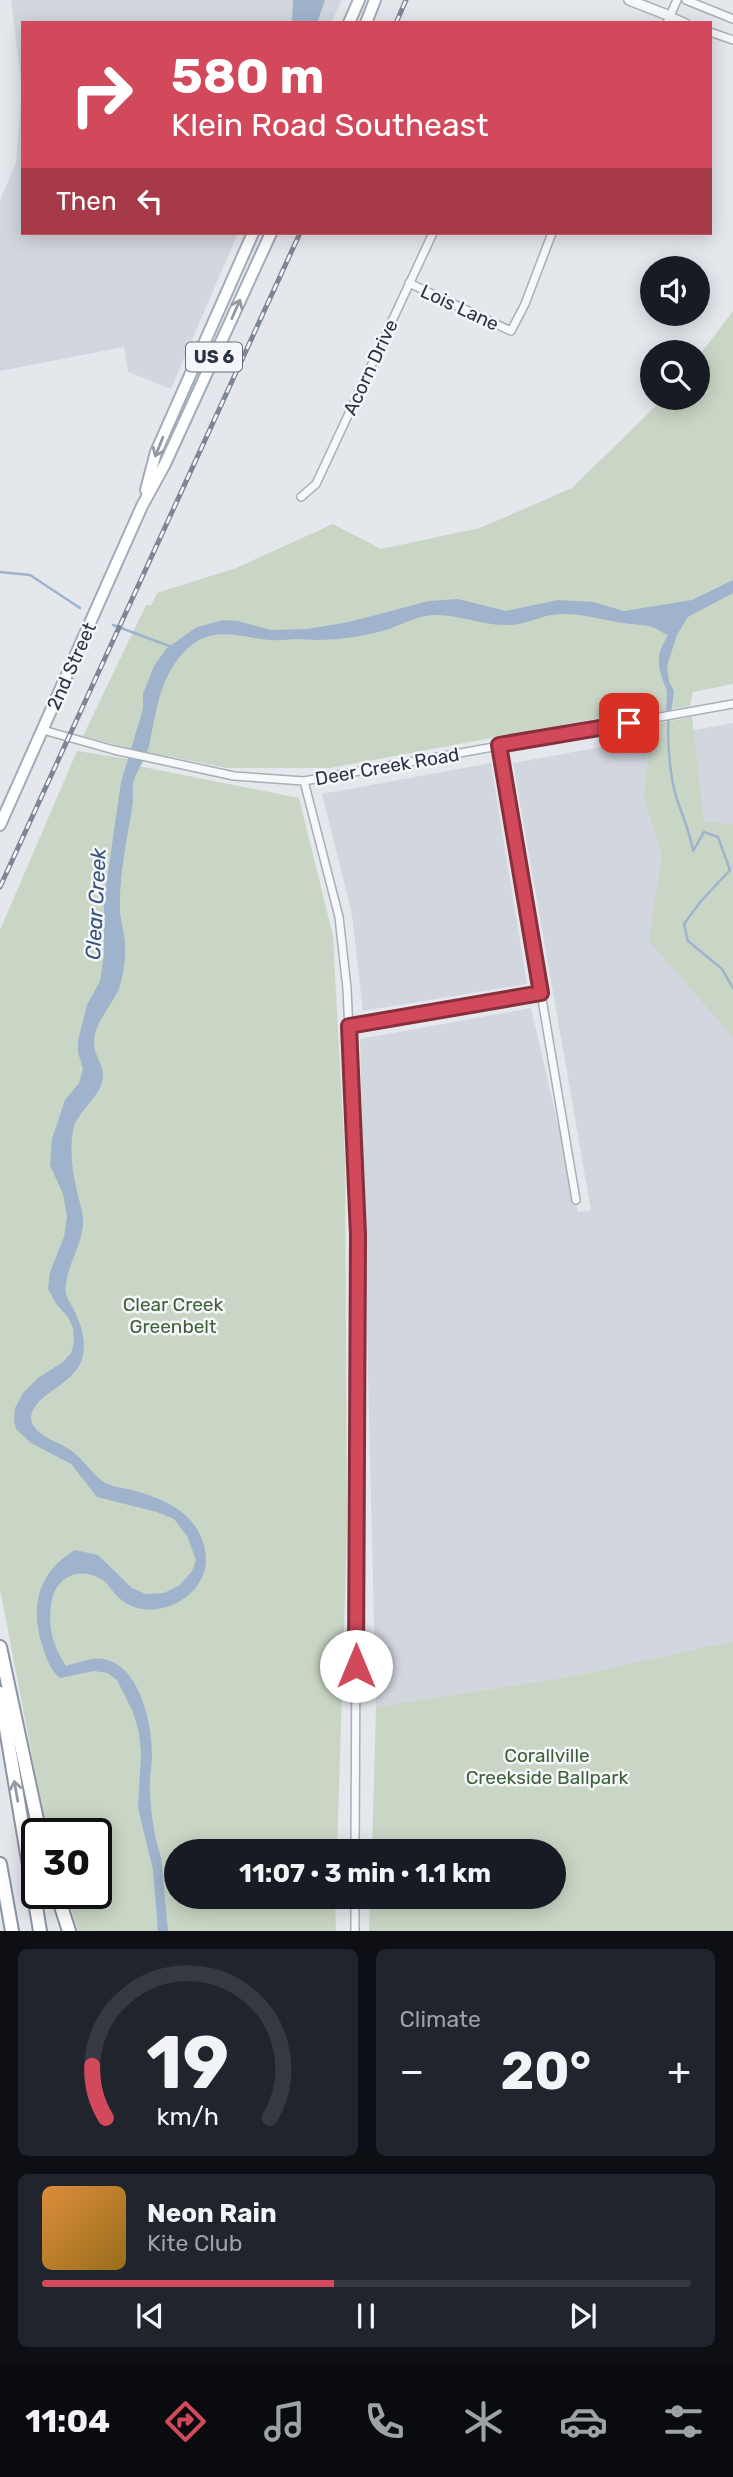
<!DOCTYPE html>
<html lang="en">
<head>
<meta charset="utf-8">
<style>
	body { margin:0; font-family:Rubik,sans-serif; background:#20242c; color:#f1f3f6; height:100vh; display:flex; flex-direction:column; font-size:26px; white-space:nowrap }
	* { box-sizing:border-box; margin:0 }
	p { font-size:23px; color:#9ea1a6 }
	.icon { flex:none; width:38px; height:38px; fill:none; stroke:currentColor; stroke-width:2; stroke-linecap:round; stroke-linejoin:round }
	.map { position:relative; height:1931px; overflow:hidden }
	.drawer { display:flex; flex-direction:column; gap:18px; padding:18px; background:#0d0f14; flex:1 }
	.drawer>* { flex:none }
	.guide { position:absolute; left:21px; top:21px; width:691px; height:214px; border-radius:0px; box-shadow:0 4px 18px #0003; background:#d1495b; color:#fff; overflow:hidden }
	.buttons { position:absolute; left:640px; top:256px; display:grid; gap:14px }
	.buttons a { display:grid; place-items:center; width:70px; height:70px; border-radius:50%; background:#171b24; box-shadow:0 4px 18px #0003; font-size:35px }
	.speed { position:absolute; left:21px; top:1818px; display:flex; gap:14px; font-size:35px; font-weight:700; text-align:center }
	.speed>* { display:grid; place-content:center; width:91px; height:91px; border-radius:50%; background:#171b24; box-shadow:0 4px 18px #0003; line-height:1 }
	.speed .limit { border:4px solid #111; border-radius:10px; background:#fff; color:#111 }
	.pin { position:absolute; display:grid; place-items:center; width:60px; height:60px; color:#fff; margin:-30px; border-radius:14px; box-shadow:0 4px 10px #0006 }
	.me { position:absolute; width:77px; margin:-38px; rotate:0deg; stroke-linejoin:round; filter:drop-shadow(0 0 5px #0008) }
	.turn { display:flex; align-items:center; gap:24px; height:147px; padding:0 35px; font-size:32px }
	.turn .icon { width:91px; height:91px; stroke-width:2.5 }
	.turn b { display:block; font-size:49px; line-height:60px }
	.then { display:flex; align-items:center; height:66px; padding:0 35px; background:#0003; gap:14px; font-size:26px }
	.big { font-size:52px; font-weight:700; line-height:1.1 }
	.drawer .widget { flex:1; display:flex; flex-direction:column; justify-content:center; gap:10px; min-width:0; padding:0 24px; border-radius:10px; background:#20242c }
	.drawer .dial { align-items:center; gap:0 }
	.dial svg { height:182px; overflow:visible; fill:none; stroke:#363941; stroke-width:7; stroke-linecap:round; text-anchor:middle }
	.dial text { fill:#f1f3f6; stroke:none }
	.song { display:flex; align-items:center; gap:21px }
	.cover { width:84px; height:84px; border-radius:10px; background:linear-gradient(135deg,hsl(30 70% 55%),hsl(40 70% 35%)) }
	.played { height:7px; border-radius:4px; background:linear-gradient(90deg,#d1495b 45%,#363941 45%) }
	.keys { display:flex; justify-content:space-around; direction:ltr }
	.heat { display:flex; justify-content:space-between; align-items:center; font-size:38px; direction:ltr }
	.drawer .tiles { flex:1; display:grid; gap:18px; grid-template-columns:1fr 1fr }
	.widget:last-child { grid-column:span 2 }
	.trip { position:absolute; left:164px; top:1839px; width:402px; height:70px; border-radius:35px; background:#171b24; box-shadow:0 4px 18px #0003; font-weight:700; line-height:70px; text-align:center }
	.tab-bar { display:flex; height:112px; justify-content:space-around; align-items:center; background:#090b0e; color:#9ea1a6 }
	.tab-bar .icon { width:49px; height:49px }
	.tab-bar .current { color:#d1495b }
	.tab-bar b { font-size:32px; color:#f1f3f6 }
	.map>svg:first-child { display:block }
</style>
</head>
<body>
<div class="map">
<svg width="733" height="1931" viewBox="0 0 733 1931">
	<rect width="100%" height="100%" fill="#e4e7ec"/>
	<g fill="#d2d6de">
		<polygon points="11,0 342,0 331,23 23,23 23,233 238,233 171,389 128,372 124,347 0,371 0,200 16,163 22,88"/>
		<polygon points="733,723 733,1641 574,1676 376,1707 360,1039 531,1008 578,1212 591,1210 513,763"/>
		<polygon points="491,763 527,984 363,1011 352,914 322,794"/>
	</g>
	<g fill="#c9d6c5">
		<polygon points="733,311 733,684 693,692 690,706 672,709 674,700 667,696 666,711 637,716 621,714 330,768 227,768 147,752 149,745 135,742 132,749 83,736 146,605 151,605 157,593 236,568 333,524 381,549 480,528 572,488 665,397 698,397 698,357"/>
		<polygon points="692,717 704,822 733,824 733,1037 649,941 662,855 644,797 649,748 655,724"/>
		<polygon points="77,751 129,759 128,764 299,798 333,936 345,1160 347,1530 337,1851 177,1852 177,1897 335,1897 336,1931 78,1931 66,1894 96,1894 96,1834 48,1834 43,1813 0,1589 0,930"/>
		<polygon points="733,1641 733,1931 369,1931 370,1897 555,1897 555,1852 372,1851 376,1707 574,1676"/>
	</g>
	<g fill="#9fb4cc">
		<polygon points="293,0 325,0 317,23 292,23"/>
		<path d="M733 580V593L688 617 677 635 667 666 669 681 674 691 672 709 666 711C666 704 668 694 666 688 657 665 655 657 668 635 663 633 657 629 652 627 643 624 633 625 624 623 600 620 576 611 551 615 535 618 522 626 506 625 481 625 458 614 433 615 417 616 403 624 389 629 366 636 340 640 316 640 310 640 304 639 298 639 288 639 279 641 270 640 236 637 211 624 184 652 159 678 156 714 149 746 146 759 138 768 134 780 131 789 134 798 132 808 127 841 119 874 120 909 120 921 125 933 125 945 126 958 123 979 118 991 110 1008 96 1021 94 1040 93 1055 103 1063 103 1075 103 1097 77 1109 73 1131 70 1145 72 1173 76 1186 78 1198 83 1210 83 1222 83 1247 63 1269 66 1294 67 1298 72 1306 74 1310 81 1325 86 1339 83 1355 78 1385 34 1392 31 1417 30 1435 62 1443 72 1451 84 1460 93 1475 105 1483 113 1487 124 1488 132 1490 162 1498 193 1511 203 1542 208 1559 207 1572 197 1586 181 1608 145 1618 123 1601 115 1596 111 1587 104 1581 80 1564 54 1577 51 1605 48 1629 53 1646 66 1666 77 1663 92 1657 103 1659 140 1665 152 1724 152 1754 152 1767 149 1780 150 1792 151 1813 154 1837 161 1857L168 1931H158L153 1870 138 1808 141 1754 139 1733 133 1712 117 1680 107 1673 94 1671 60 1678C50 1670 46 1657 42 1645 30 1606 38 1572 75 1550L98 1555 132 1588 146 1594 164 1593 180 1585 192 1571 196 1560 187 1536 174 1519 157 1512 97 1497 71 1464 31 1443 16 1429 14 1421 15 1408 23 1393 38 1378 63 1362 71 1353 74 1343 73 1328 68 1317 57 1305 48 1289 50 1272 64 1237 67 1217 63 1194 50 1165 52 1139 65 1100 79 1083 83 1069 78 1052V1040L87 1005 100 981 104 955V900L121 782 143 709V694L154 666 166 649 184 636 197 627 223 620 238 621 271 630 307 629 349 622 429 601 458 599 506 611 558 600 593 602 624 611 692 600Z"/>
	</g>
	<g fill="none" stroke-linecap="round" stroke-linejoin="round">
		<g stroke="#9fb4cc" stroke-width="2.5">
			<polyline points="0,572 30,575 80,608"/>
			<polyline points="113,625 172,647"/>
			<path d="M670 707C666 730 669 776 677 799 683 818 690 831 693 851L704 832 718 837 730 870 701 901 684 924 688 941 722 969 733 988"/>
		</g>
		<g stroke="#a9aeb7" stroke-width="10">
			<g id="minor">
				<polyline points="686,0 733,19"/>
				<polyline points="670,16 686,23"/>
				<polyline points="667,23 677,0"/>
				<polyline points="710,32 733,40"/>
				<polyline points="409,283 511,331 525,304 552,233"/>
				<polyline points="301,497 316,484 433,233"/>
				<polyline points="43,730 114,750 234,776 304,781 733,704"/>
				<polyline points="499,745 576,1200"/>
				<polyline points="304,781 339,917 347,988 358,1235 355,1852"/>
				<polyline points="349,1025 541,993"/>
				<polyline points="355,1931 355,1897"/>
			</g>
		</g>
		<g stroke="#a9aeb7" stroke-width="12">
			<polyline id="tertiary" points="629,0 670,16"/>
		</g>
		<g stroke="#a3abb8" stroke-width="14">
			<g id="primary">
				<polyline points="349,23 359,0"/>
				<polyline points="366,23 375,0"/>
				<polyline points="146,490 156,452 253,233"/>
				<polyline points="0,825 142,506 165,464 271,233"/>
			</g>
		</g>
		<g stroke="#8b94a3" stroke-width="16">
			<g id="motorway">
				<polyline points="0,1647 40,1834"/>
				<polyline points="0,1693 40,1931"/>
				<polyline points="0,1864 12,1931"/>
				<polyline points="57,1894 69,1931"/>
			</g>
		</g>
		<use href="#minor" stroke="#f7f8fa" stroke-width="7"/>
		<use href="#tertiary" stroke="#f7f8fa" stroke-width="9"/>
		<use href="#primary" stroke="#fff" stroke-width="10"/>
		<use href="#motorway" stroke="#fff" stroke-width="12"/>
		<g stroke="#7d8696" stroke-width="5">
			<g id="rail">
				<polyline points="396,23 406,0"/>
				<polyline points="0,887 300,233"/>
			</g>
		</g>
		<use href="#rail" stroke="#f4f6f9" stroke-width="2.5" stroke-dasharray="8" stroke-linecap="butt"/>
	</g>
	<defs><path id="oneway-shaft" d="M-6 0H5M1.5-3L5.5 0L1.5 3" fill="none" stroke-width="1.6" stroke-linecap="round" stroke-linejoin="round" transform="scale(1.75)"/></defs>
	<g stroke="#959aa2">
		<use href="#oneway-shaft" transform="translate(236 309) rotate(-66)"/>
		<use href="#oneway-shaft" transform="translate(159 447) rotate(112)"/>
		<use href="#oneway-shaft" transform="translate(16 1791) rotate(-100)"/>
	</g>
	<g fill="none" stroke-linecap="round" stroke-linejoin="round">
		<g stroke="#882f3b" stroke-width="18">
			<polyline id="route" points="356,1666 358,1235 349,1026 541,993 499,745 629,723"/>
		</g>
		<use href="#route" stroke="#d1495b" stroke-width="12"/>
	</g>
	<g text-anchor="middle" stroke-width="5" stroke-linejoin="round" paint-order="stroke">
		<rect fill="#f4f6f9" stroke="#676e7b" stroke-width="2" x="186" y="342.5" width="56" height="29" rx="5"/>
		<g font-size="18" font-weight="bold" fill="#2b3445">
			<text x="214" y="363">US 6</text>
		</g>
		<g font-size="19" fill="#2b3445" stroke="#f4f6f9">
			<text transform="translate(460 307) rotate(25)" y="7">Lois Lane</text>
			<text transform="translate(370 367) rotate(-65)" y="7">Acorn Drive</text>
			<text transform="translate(71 666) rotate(-66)" y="7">2nd Street</text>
			<text transform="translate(387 766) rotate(-10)" y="7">Deer Creek Road</text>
		</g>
		<g font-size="19" fill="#3f6138" stroke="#f4f6f9">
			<text x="173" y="1311">Clear Creek<tspan x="173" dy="22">Greenbelt</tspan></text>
			<text x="547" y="1762">Corallville<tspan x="547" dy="22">Creekside Ballpark</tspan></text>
		</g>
		<g font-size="21" font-style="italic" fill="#34527a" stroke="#f4f6f9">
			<text transform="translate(96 904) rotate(-87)" y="7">Clear Creek</text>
		</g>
	</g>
</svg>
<div class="buttons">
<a><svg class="icon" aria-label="sound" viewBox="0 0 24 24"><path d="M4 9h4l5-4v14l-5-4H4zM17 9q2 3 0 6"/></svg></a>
<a><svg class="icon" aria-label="search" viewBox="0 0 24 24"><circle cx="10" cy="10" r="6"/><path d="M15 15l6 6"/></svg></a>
</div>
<div class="speed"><div class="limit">30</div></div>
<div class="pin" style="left:629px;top:723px;background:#d93025"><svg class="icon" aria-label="arrive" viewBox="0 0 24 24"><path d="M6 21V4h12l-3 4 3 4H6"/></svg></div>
<svg class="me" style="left:356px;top:1666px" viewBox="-20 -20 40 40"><circle r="19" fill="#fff"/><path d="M0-13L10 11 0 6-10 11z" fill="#d1495b"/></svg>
<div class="trip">11:07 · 3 min · 1.1 km</div>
<div class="guide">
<div class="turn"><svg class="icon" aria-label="right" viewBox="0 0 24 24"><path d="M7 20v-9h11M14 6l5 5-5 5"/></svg><div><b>580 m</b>Klein Road Southeast</div></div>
<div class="then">Then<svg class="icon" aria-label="left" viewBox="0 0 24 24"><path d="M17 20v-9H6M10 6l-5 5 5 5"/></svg></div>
</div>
</div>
<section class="drawer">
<div class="tiles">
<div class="widget dial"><svg viewBox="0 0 100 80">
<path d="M14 69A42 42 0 1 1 86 69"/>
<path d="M14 69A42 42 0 0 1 8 46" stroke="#d1495b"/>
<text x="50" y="56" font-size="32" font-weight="700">19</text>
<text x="50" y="72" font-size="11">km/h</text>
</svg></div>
<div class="widget"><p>Climate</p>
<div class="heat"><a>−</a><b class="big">20°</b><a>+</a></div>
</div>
<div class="widget">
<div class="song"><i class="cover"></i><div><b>Neon Rain</b><p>Kite Club</p></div></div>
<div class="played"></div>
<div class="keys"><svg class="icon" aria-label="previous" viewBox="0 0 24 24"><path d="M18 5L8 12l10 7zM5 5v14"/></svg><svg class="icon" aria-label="pause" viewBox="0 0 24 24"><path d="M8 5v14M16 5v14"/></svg><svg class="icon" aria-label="next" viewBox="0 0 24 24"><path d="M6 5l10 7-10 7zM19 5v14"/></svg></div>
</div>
</div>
</section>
<nav class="tab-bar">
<b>11:04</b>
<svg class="icon current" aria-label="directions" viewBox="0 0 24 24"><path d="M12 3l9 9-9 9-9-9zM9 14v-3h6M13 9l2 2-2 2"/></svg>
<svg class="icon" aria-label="music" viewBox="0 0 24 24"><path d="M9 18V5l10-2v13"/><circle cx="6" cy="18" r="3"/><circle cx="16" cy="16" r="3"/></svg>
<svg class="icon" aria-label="phone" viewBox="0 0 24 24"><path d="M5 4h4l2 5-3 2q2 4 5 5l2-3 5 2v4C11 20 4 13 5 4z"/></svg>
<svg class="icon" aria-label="climate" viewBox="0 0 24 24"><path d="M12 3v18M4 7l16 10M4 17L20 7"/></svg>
<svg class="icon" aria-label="car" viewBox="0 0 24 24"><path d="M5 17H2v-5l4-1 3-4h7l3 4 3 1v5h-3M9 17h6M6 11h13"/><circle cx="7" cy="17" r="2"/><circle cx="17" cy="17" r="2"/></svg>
<svg class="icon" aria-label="filters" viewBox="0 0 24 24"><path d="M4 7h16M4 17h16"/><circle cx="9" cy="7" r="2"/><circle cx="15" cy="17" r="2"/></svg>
</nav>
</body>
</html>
